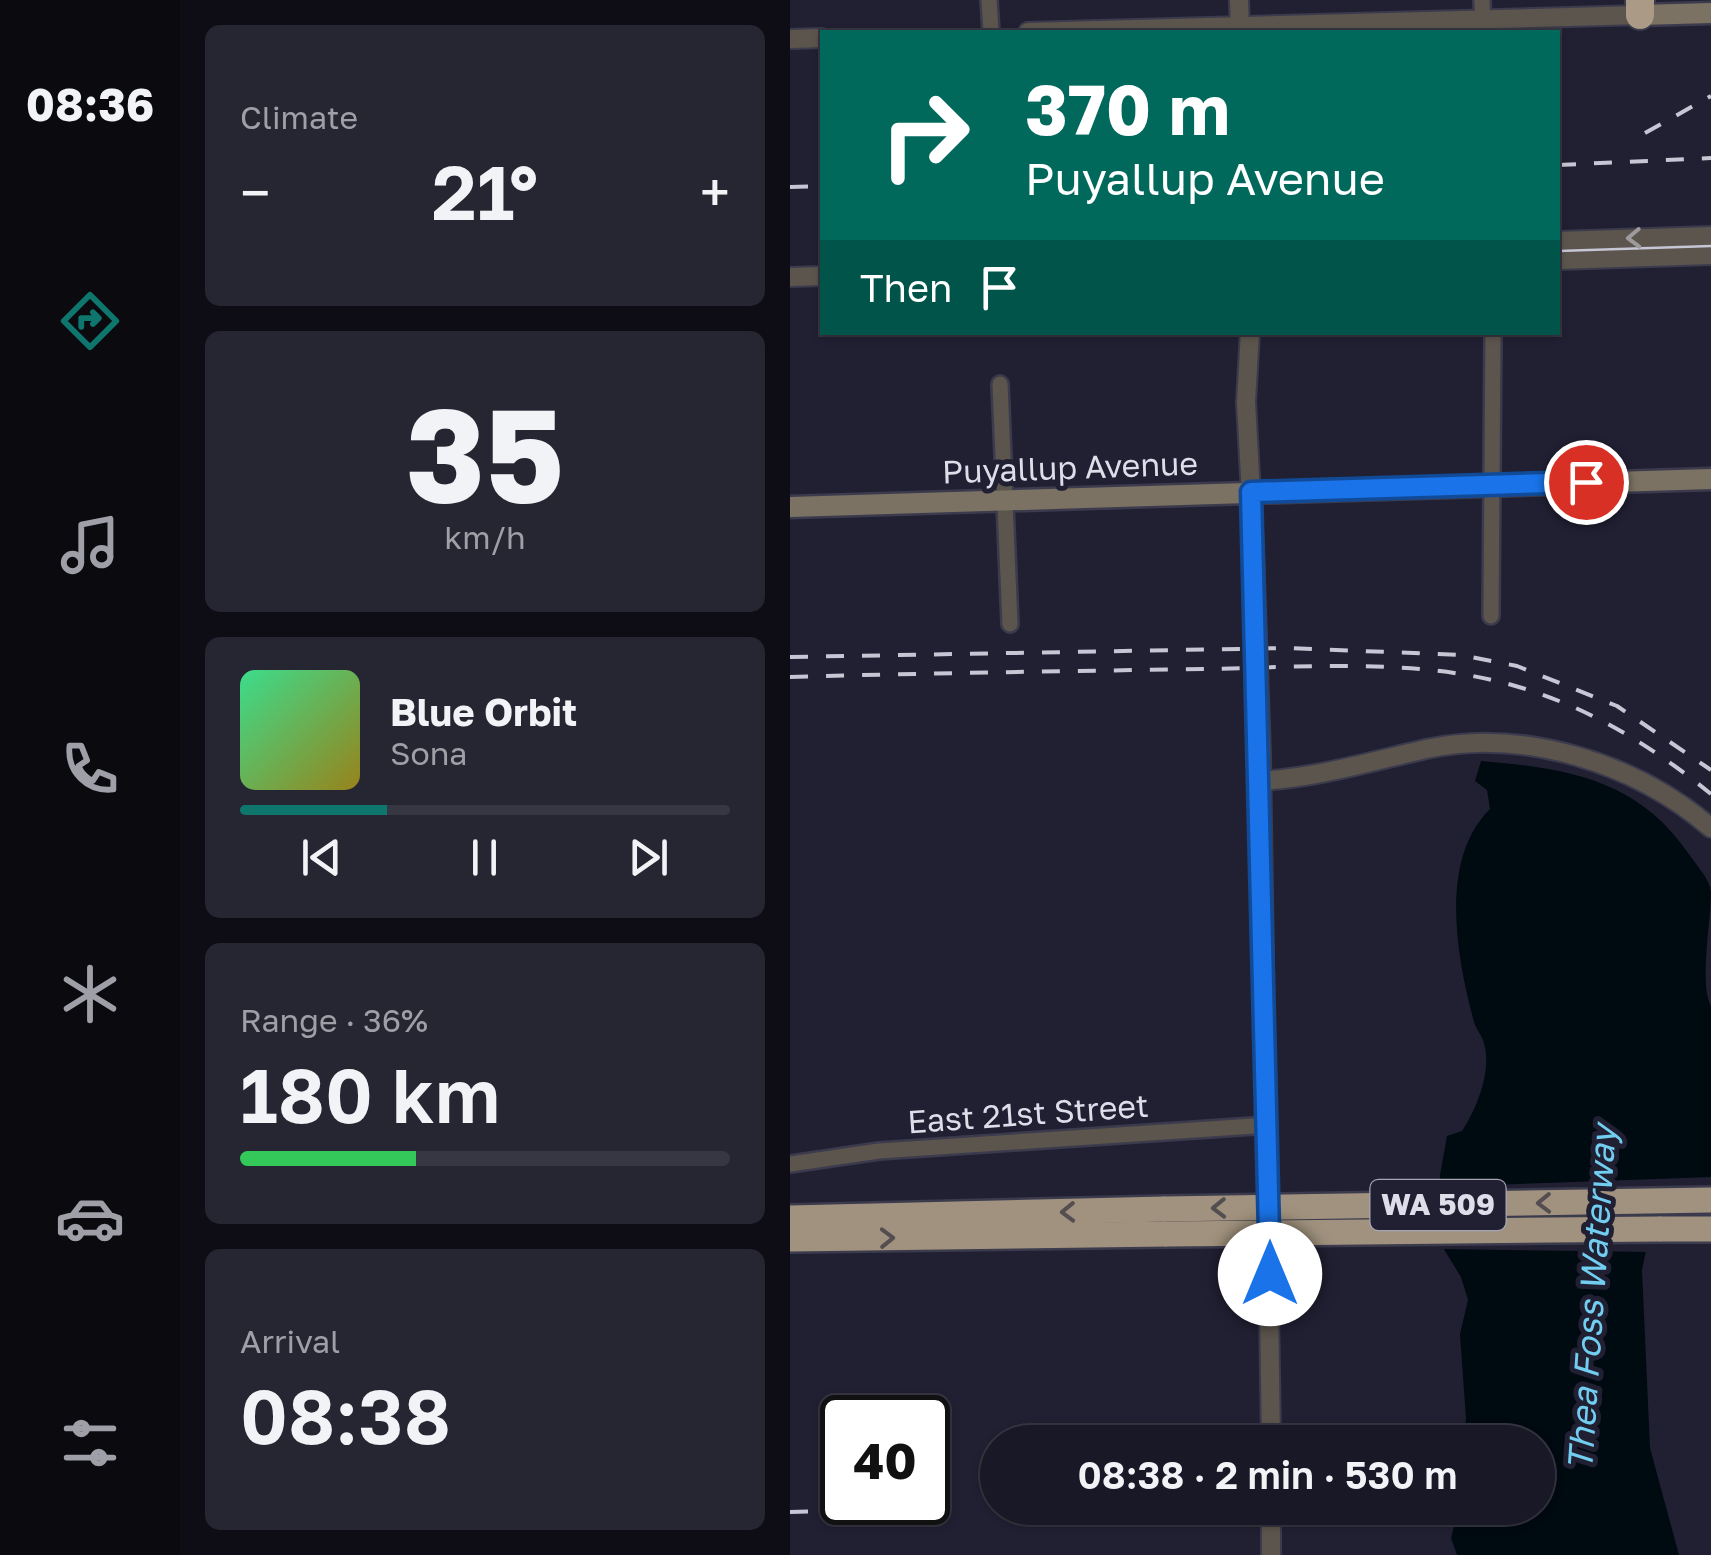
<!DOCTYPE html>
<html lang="en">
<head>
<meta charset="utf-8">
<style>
	body { margin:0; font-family:"Golos Text",sans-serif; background:#262532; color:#f1f3f6; height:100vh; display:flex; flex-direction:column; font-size:38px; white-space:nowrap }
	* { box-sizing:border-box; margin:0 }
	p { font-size:32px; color:#9fa0a7 }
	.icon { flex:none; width:55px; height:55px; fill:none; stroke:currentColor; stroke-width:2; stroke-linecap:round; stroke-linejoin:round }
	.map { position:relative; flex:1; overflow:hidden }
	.drawer { display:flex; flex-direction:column; gap:25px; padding:25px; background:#0e0d15; width:610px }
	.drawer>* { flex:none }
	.banner { position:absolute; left:30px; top:30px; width:740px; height:305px; border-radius:0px; box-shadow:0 2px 8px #0004,0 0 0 2px #373743; background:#00695c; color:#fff; overflow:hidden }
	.speed { position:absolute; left:30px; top:1395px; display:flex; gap:20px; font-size:50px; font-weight:700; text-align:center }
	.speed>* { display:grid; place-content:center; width:130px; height:130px; border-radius:50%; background:#191826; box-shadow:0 2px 8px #0004,0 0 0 2px #373743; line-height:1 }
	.speed .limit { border:5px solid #111; border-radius:15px; background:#fff; color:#111 }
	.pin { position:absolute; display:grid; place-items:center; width:85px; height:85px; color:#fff; margin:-42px; border:5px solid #fff; border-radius:50%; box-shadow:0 2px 10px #0007 }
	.me { position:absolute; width:110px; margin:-55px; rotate:0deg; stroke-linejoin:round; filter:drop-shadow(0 0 8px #0008) }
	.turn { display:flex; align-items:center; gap:35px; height:210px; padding:0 40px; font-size:45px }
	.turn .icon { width:130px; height:130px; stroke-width:2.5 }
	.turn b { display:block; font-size:70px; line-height:85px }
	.then { display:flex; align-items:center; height:95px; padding:0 40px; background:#0003; gap:20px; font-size:38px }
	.big { font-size:75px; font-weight:600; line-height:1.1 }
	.drawer .widget { flex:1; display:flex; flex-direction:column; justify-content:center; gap:15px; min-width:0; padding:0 35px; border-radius:15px; background:#262532 }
	.drawer .dial { align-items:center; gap:0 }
	.dial b { font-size:130px; line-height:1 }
	.song { display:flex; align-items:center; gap:30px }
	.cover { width:120px; height:120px; border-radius:15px; background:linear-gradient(135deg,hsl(150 70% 55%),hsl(50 70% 35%)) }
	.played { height:10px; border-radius:5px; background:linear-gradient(90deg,#0f766e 30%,#373743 30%) }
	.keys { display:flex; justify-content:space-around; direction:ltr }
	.heat { display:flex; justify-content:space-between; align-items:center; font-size:55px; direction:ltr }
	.charge { height:15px; border-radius:8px; background:linear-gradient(90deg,#34c759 36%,#373743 0) }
	.trip { position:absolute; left:190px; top:1425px; width:575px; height:100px; border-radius:50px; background:#191826; box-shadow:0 2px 8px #0004,0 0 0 2px #373743; font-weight:600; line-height:100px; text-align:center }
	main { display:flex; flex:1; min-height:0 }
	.dock { display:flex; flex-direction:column; width:180px; justify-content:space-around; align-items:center; background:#0a0a0f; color:#9fa0a7 }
	.dock .icon { width:70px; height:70px }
	.dock .active { color:#0f766e }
	.dock b { font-size:45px; color:#f1f3f6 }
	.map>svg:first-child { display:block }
</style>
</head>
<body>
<main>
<nav class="dock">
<b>08:36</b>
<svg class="icon active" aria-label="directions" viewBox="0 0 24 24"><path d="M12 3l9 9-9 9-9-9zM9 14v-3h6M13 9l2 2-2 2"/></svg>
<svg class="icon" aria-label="music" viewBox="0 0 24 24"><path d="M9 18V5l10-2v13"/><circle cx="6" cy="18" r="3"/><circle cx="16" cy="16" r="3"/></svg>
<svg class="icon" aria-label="phone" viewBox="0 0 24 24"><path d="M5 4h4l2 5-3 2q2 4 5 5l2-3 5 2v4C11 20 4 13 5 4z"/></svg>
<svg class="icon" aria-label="climate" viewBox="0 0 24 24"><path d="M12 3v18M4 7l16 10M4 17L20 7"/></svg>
<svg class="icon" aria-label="car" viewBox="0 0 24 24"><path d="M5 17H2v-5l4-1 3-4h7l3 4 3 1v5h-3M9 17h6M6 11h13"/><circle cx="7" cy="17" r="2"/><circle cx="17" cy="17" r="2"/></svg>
<svg class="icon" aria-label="filters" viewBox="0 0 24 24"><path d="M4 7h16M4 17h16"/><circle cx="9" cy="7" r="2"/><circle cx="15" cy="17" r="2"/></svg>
</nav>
<section class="drawer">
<div class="widget"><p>Climate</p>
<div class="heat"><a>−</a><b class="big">21°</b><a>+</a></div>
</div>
<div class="widget dial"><b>35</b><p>km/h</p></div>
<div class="widget">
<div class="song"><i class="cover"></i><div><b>Blue Orbit</b><p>Sona</p></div></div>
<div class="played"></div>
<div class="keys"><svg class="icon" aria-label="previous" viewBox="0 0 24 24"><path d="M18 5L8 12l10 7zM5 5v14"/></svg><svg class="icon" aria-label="pause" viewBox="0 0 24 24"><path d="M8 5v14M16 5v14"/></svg><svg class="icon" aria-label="next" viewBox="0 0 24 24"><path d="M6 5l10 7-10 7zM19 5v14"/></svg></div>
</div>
<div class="widget"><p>Range · 36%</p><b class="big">180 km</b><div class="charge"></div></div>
<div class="widget"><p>Arrival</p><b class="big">08:38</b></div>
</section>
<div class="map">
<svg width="921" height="1555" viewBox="0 0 921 1555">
	<rect width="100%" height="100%" fill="#212033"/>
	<path fill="#000a11" d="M691 761C776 768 847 779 898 853 906 865 920 879 921 892 921 920 909 985 921 1006V1202L856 1251 852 1270 860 1448 889 1555H667L661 1538 669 1508H748V1442H673L676 1419 670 1334 678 1300 671 1277 650 1243V1175L657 1136 672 1131C687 1108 702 1071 694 1043 692 1035 686 1030 684 1022 667 959 648 860 700 809L697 790 685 781Z"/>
	<polygon fill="#212033" points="921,1177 921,1210 890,1225 862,1252 648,1249 645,1243 645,1187"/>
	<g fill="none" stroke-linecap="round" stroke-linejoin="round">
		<g stroke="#3b3b4d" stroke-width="20">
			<g id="minor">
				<polyline points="199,0 201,32"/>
				<polyline points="692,0 693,32"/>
				<polyline points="210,384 220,624"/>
				<polyline points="701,616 703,332"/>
				<polyline points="0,1164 89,1151 479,1125"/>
			</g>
		</g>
		<g stroke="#3b3b4d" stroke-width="22">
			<g id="tertiary">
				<polyline points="449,0 450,32"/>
				<polyline points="238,32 850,15"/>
				<polyline points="0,39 32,38"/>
				<polyline points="768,241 921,236"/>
				<polyline points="768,260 921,255"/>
				<polyline points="0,277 32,276"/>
				<polyline points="460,332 456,402 464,549"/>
				<polyline points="471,755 481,1442"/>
				<path d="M471 781C529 777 579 762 636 749 734 728 846 763 921 828"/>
				<polyline points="481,1508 481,1555"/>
			</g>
		</g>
		<g stroke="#3b3b4d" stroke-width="25">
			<g id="secondary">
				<polyline points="850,15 921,13"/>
				<polyline points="0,507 921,479"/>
			</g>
		</g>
		<g stroke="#3b3b4d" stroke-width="30">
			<g id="trunk">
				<polyline points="0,1218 375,1209"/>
				<polyline points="869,1229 921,1229"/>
				<polyline points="0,1239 377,1234"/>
			</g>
		</g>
		<g stroke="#3b3b4d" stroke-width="32">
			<polyline id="motorway" points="850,15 850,0"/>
		</g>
		<use href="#minor" stroke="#5c554d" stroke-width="15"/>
		<use href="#tertiary" stroke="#5c554d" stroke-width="18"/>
		<use href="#secondary" stroke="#7c7264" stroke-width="20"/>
		<use href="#trunk" stroke="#a0927e" stroke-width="25"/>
		<use href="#motorway" stroke="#ab9b86" stroke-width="28"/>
		<polyline stroke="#c6c6d4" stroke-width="2.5" points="768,251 921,246"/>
		<g stroke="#c6c6d4" stroke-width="4" stroke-dasharray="18 18" stroke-linecap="butt">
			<polyline points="855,133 921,96"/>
			<polyline points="768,165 921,158"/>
			<polyline points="0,187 32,186"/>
			<polyline points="0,657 499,648 671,655 727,666 827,706 921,770"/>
			<path d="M0 677C140 673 279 671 419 669 518 667 625 658 722 685 797 706 861 745 921 794"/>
			<polyline points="0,1512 73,1510"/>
		</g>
		<g stroke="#3b3b4d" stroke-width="22" stroke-linecap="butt">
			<polyline id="tertiary-bridge" points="464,549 471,755"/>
		</g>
		<g stroke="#3b3b4d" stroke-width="30" stroke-linecap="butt">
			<g id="trunk-bridge">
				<polyline points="375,1209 921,1200"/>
				<polyline points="377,1234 869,1229"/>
			</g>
		</g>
		<use href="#tertiary-bridge" stroke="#5c554d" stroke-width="18"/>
		<use href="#trunk-bridge" stroke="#a0927e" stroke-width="25"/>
	</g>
	<defs><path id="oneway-chevron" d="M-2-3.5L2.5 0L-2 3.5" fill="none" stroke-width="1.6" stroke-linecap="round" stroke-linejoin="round" transform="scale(2.5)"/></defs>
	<use stroke="#9d9a9c" href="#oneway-chevron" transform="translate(844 238) rotate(178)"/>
	<g stroke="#544e51">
		<use href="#oneway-chevron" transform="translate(754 1203) rotate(179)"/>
		<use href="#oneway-chevron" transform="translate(429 1208) rotate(179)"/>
		<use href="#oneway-chevron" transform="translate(278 1212) rotate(179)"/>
		<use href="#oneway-chevron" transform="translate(97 1238) rotate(-1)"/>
	</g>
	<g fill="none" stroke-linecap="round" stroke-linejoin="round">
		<g stroke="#114b97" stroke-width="25">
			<polyline id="route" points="480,1274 461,492 796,482"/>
		</g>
		<use href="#route" stroke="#1a73e8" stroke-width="18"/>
	</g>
	<g text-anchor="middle" stroke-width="10" stroke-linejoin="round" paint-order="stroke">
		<rect fill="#212033" stroke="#a5a5b4" stroke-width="2.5" x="580.5" y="1180" width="135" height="50" rx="8"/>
		<g font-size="30" font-weight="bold" fill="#dedeeb">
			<text x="648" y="1215">WA 509</text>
		</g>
		<g font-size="32" fill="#dedeeb" stroke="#212033">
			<text transform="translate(280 468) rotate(-2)" y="11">Puyallup Avenue</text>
			<text transform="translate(238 1114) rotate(-4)" y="11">East 21st Street</text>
		</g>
		<g font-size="35" font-style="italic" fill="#72cef1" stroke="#212033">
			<text transform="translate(802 1298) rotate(-86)" y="12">Thea Foss Waterway</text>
		</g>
	</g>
</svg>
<div class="speed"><div class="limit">40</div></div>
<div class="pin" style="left:796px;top:482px;background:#d93025"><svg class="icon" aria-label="arrive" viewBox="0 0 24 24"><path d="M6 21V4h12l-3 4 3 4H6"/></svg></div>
<svg class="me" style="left:480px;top:1274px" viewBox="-20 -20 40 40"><circle r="19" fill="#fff"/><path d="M0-13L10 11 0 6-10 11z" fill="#1a73e8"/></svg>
<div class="trip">08:38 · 2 min · 530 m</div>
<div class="banner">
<div class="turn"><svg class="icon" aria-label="right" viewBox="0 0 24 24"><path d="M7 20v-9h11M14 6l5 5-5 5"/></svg><div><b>370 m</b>Puyallup Avenue</div></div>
<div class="then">Then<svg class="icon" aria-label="arrive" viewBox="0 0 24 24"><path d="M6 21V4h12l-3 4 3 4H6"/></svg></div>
</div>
</div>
</main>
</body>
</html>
